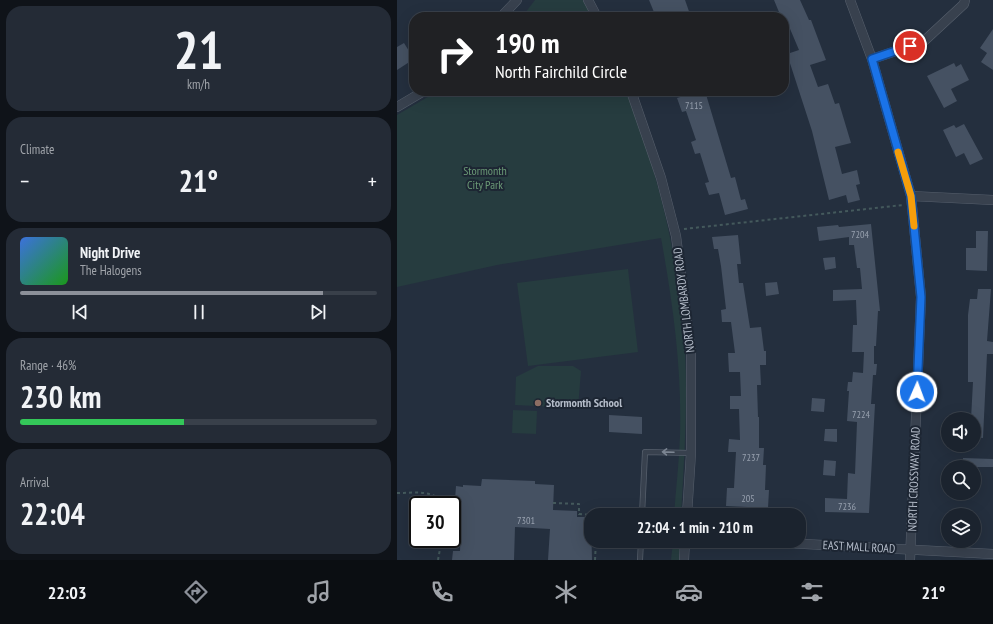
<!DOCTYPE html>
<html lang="en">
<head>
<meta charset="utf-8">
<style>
	body { margin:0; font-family:"PT Sans Narrow",sans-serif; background:#242b36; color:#f1f3f6; height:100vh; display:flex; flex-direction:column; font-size:15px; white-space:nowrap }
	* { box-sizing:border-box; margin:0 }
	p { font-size:13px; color:#a0a4aa }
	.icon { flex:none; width:22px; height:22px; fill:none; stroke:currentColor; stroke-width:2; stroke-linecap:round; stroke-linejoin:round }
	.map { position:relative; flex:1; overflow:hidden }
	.panel { display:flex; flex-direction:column; gap:6px; padding:6px; background:#0f1319; width:397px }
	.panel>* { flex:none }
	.hud { position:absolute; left:12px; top:12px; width:380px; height:84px; border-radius:16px; box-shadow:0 4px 16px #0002,0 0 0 1px #39404a; background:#202124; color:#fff; overflow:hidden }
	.buttons { position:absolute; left:544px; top:412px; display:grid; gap:8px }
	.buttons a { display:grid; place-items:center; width:40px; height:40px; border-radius:50%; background:#1b232e; box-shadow:0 4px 16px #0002,0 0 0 1px #39404a; font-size:20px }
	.speed { position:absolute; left:12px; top:496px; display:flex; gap:8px; font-size:20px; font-weight:700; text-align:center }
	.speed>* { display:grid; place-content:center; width:52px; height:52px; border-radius:50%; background:#1b232e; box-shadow:0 4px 16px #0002,0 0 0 1px #39404a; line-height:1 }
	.speed .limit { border:2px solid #111; border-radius:6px; background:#fff; color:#111 }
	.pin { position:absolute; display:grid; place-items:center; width:34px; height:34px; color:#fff; margin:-17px; border:2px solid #fff; border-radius:50%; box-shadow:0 1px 4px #0007 }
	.me { position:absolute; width:44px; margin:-22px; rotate:2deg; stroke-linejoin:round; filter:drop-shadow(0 0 3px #0008) }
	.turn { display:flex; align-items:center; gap:14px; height:84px; padding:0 20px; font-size:18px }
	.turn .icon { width:52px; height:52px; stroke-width:2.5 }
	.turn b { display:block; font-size:28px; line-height:34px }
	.big { font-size:30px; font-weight:700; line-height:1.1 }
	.panel .tile { flex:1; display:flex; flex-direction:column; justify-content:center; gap:6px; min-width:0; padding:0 14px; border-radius:16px; background:#242b36 }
	.panel .dial { align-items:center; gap:0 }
	.dial b { font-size:52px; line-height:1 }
	.song { display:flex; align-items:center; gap:12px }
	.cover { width:48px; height:48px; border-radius:6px; background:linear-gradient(135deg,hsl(220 70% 55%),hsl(120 70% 35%)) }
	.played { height:4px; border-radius:2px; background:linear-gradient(90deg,#8c9099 85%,#39404a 85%) }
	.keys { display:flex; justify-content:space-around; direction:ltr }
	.heat { display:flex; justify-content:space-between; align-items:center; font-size:22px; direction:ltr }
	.charge { height:6px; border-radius:3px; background:linear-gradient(90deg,#34c759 46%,#39404a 0) }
	.trip { position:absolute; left:187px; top:508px; width:222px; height:40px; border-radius:16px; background:#1b232e; box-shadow:0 4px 16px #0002,0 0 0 1px #39404a; font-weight:700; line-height:40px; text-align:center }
	.menu { display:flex; height:64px; justify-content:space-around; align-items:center; background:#0b0e12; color:#a0a4aa }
	.menu .icon { width:28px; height:28px }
	.menu .selected { color:#8c9099 }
	.menu b { font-size:18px; color:#f1f3f6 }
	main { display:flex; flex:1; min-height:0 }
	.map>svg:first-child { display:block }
</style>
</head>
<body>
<main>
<section class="panel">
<div class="tile dial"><b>21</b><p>km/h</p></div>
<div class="tile"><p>Climate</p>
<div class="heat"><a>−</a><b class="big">21°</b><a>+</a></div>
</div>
<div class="tile">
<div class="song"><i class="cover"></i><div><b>Night Drive</b><p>The Halogens</p></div></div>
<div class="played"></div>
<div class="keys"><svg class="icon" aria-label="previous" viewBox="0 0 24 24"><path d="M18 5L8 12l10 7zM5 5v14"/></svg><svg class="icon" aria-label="pause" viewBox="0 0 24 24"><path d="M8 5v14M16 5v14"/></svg><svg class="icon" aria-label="next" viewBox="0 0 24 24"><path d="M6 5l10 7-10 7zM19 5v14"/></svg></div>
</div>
<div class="tile"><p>Range · 46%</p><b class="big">230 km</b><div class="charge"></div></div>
<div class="tile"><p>Arrival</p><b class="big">22:04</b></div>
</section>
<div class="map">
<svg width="596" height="560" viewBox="0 0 596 560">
	<rect width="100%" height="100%" fill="#242f3e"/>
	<g fill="#263c3f">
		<polygon points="138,0 186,0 195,17 125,17"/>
		<path d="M41 91H229C262 174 283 262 288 352 291 406 287 461 284 515H277C279 489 282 462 283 436 285 369 276 304 264 238L100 265 0 287V115Z"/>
		<polygon points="231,269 241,352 131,366 120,283"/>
		<polygon points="141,366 176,366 184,371 181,408 118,405 119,377"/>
		<polygon points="116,410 140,411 139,434 115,433"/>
		<polygon points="276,541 283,541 282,560 274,560"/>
	</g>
	<g fill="#455162">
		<polygon points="252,0 288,0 294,17 259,17"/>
		<polygon points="377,0 403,0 412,20 414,20 429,60 413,65 421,87 431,84 438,104 442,103 454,143 438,147 445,174 460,170 463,184 459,185 463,200 451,203 449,195 432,200 415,131 390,54 402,50 388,17 384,17"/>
		<polygon points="596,29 596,70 584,62 590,53 583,48"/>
		<polygon points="7,43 17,59 0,70 0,47"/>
		<polygon points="557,63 559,67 564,64 572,80 554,89 560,101 547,108 530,76"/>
		<polygon points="304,91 308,91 334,178 338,177 344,200 348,199 351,209 328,215 322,193 312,195 308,183 312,182 303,153 298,154 294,142 299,140 289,111 285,112 280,98"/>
		<polygon points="567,124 586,159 573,165 567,153 559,157 546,130 557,125 559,128"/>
		<polygon points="474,224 483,311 481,311 479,346 477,346 477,364 480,364 479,375 476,375 474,404 478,404 472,513 428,512 428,498 450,499 451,473 458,474 460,422 450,421 452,391 450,391 451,382 455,382 456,372 466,373 467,352 455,352 456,325 460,325 459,300 436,301 436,290 465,289 463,268 460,268 457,245 452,245 452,237 422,241 420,227 441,225 442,227"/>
		<polygon points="579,231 591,231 590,271 569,270 569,248 579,248"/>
		<polygon points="341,235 344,264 340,264 342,283 346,283 353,328 364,327 367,351 369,351 369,365 363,365 364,385 360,385 361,417 362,417 362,448 367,448 366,465 369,465 368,490 372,490 371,508 329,506 330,488 337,488 339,452 331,452 332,439 343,440 342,409 333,409 333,396 344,396 343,372 332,372 331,353 338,353 334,322 325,322 324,310 329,309 324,266 321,249 317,249 315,237"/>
		<polygon points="438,257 439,268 428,270 426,258"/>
		<polygon points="380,282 382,294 369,296 368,283"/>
		<polygon points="581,289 594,289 590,341 596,342 596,354 590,354 586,438 577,437 577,419 574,419 576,382 571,382 571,315 573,299 580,299"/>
		<polygon points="415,398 428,399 427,412 414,411"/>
		<polygon points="212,415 245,417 245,434 212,432"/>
		<polygon points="428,429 440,429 440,442 427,441"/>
		<polygon points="566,458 596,459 596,467 566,467"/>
		<polygon points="427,460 439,461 438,476 426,475"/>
		<polygon points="85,479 138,481 138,484 157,485 156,510 180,511 180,517 194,517 195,560 151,560 153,529 118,527 117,560 55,560 56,551 63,551 65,501 58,500 59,486 66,487 66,485 84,486"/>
	</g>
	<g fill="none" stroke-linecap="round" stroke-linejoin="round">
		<g stroke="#565f6c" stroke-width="6">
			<g id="lane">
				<polyline points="245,515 248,452 294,453"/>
				<polyline points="243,560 244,541"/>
			</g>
		</g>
		<g stroke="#565f6c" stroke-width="10">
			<g id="street">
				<polyline points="191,0 200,17"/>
				<polyline points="453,0 475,59 514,196 524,297 513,560"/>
				<polyline points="104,17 120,0"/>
				<polyline points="475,59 526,42 567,4 568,0"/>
				<polyline points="234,91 264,178 279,236 294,353 294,453 290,515"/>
				<polyline points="0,107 27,91"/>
				<polyline points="514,196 596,200"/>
				<polyline points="353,541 596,554"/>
				<polyline points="287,560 288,541"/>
			</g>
		</g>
		<g stroke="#44595c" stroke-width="2" stroke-dasharray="3 3" stroke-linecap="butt">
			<polyline points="287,229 506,205"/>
			<path d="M0 493C18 493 37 489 48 505"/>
			<polyline points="156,503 182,504 182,514 198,515"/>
			<polyline points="41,560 43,549 48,539"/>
			<polyline points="198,560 199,541"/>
		</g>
		<use href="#lane" stroke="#38414e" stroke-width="4.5"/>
		<use href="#street" stroke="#38414e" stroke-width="9"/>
	</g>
	<defs><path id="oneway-shaft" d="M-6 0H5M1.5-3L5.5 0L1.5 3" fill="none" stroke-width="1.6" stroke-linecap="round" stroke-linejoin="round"/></defs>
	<use stroke="#7c8592" href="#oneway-shaft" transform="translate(271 452) rotate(-178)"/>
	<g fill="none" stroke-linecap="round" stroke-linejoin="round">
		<g stroke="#114b97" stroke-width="10">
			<polyline id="route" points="513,46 475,59 514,196 524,297 520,392"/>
		</g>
		<use href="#route" stroke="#1a73e8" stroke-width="7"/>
		<polyline stroke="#f59e0b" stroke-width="7" points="501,152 514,196 517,226"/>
	</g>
	<circle fill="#8d6e63" stroke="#1d2633" stroke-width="1.5" cx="141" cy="403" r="4"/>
	<g text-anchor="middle" stroke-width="4" stroke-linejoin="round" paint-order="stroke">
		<g font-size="10" fill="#98a1af">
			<text x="297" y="109">7115</text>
			<text x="463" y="238">7204</text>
			<text x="464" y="418">7224</text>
			<text x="354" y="461">7237</text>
			<text x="351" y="502">205</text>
			<text x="450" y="510">7236</text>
			<text x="129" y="524">7301</text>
		</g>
		<g font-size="12" fill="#6b9a76" stroke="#1d2633">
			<text x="88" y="175">Stormonth<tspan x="88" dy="14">City Park</tspan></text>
		</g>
		<g font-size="12" fill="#b4bcc9" stroke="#1d2633">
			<text transform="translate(287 300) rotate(-97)" y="4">NORTH LOMBARDY ROAD</text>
			<text transform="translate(517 479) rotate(-88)" y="4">NORTH CROSSWAY ROAD</text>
			<text transform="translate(462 547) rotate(3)" y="4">EAST MALL ROAD</text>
		</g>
		<g font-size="12" font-weight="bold" fill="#b4bcc9" stroke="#1d2633" text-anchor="start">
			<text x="149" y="407">Stormonth School</text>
		</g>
	</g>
</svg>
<div class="buttons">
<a><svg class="icon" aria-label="sound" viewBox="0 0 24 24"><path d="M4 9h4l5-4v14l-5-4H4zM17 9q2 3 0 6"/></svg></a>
<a><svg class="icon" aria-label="search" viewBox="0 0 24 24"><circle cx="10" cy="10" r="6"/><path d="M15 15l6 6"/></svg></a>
<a><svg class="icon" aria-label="layers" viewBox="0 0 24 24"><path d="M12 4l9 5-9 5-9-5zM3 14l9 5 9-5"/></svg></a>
</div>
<div class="speed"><div class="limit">30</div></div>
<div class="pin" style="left:513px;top:46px;background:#d93025"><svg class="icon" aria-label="arrive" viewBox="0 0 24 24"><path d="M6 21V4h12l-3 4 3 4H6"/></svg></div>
<svg class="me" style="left:520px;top:392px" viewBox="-20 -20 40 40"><circle r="17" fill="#1a73e8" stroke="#fff" stroke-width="3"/><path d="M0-11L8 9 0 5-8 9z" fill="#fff"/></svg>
<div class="trip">22:04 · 1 min · 210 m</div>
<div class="hud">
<div class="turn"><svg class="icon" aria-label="right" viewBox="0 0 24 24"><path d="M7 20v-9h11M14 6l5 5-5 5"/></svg><div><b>190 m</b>North Fairchild Circle</div></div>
</div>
</div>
</main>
<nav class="menu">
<b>22:03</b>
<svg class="icon selected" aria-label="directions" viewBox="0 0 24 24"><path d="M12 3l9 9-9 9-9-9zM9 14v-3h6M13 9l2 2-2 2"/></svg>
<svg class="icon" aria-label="music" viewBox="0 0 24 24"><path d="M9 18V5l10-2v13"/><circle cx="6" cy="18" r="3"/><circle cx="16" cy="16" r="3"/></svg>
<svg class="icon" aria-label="phone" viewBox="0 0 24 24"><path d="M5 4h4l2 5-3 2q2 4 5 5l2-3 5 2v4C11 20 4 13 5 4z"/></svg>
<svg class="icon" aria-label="climate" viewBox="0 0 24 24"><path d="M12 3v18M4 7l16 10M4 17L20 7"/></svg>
<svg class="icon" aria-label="car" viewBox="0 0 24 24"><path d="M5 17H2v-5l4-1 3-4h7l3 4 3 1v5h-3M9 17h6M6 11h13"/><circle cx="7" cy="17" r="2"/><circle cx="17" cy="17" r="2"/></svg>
<svg class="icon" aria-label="filters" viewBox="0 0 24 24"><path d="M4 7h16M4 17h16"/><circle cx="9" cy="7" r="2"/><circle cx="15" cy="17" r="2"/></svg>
<b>21°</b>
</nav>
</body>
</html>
